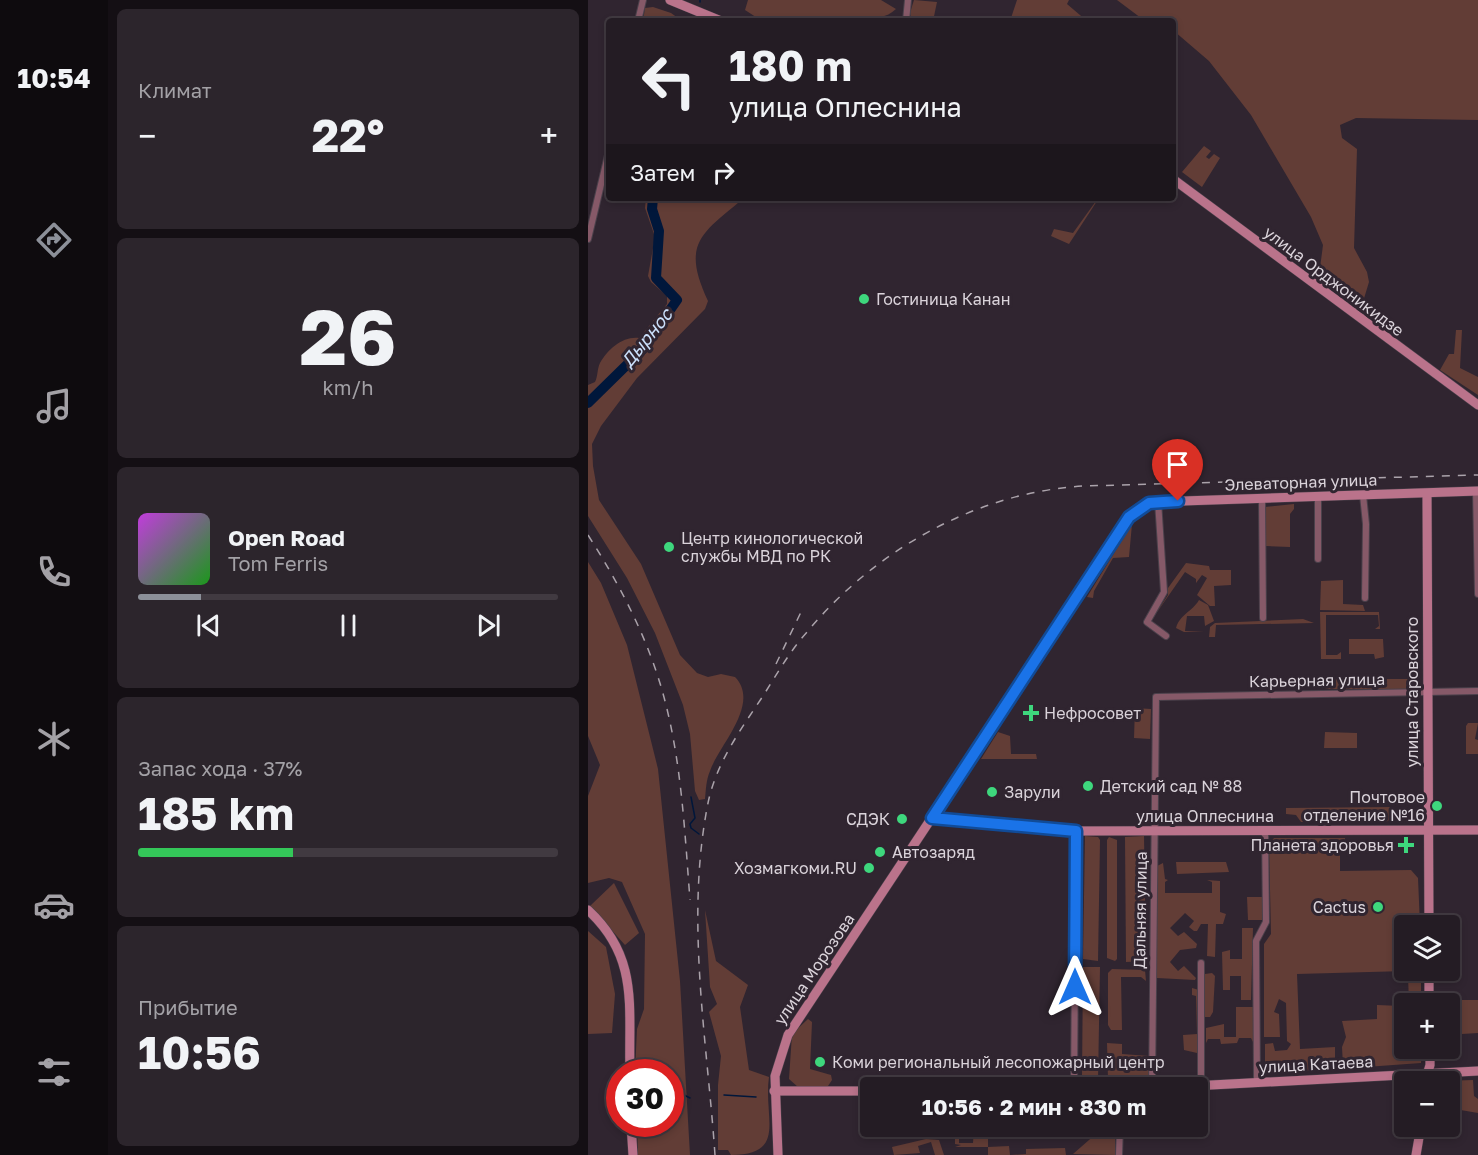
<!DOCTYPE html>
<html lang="ru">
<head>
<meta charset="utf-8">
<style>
	body { margin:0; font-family:"Golos Text",sans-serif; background:#2c252c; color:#f1f3f6; height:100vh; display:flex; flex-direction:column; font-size:22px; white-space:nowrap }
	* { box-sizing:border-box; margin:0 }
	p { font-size:20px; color:#a3a1a6 }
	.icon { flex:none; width:33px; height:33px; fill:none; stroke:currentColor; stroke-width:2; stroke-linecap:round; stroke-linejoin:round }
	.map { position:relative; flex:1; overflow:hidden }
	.panel { display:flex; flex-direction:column; gap:9px; padding:9px; background:#140f14; width:480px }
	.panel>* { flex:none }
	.hud { position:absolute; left:18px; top:18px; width:570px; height:183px; border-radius:6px; box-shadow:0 3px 9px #0003,0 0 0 2px #413a41; background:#241c24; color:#f1f3f6; overflow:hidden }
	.tools { position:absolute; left:806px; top:915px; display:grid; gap:12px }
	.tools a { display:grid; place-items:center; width:66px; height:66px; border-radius:6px; background:#241c24; box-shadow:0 3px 9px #0003,0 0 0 2px #413a41; font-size:30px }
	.speed { position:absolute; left:18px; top:1059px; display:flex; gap:12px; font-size:30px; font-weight:700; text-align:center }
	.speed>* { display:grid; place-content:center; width:78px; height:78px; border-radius:50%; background:#241c24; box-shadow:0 3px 9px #0003,0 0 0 2px #413a41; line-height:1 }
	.speed .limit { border:9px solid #d22; background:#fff; color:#111 }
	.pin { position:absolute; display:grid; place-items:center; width:51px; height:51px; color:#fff; margin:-62px -26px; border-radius:50% 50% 50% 0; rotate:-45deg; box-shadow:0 0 6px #0007 }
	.pin .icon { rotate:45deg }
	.me { position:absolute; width:66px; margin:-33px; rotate:0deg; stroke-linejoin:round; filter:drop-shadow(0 0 4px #0008) }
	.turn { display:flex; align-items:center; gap:21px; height:126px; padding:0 24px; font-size:27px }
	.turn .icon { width:78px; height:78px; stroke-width:2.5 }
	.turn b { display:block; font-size:42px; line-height:51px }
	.then { display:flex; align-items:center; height:57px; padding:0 24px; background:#0003; gap:12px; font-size:22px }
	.big { font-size:45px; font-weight:700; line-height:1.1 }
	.panel .widget { flex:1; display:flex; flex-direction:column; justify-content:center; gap:9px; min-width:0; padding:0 21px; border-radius:9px; background:#2c252c }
	.panel .dial { align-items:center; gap:0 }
	.dial b { font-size:78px; line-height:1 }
	.song { display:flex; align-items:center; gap:18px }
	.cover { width:72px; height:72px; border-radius:9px; background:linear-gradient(135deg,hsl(290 70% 55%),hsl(120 70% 35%)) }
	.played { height:6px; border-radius:3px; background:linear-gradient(90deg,#8c9099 15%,#413a41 15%) }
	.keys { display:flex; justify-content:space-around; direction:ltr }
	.heat { display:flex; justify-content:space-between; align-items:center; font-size:33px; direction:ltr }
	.charge { height:9px; border-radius:4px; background:linear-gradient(90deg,#34c759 37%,#413a41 0) }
	.trip { position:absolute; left:272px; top:1077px; width:348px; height:60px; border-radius:6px; background:#241c24; box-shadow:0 3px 9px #0003,0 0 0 2px #413a41; font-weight:700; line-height:60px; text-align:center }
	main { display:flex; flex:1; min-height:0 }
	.dock { display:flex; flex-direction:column; width:108px; justify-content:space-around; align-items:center; background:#0e0b0e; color:#a3a1a6 }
	.dock .icon { width:42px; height:42px }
	.dock .active { color:#8c9099 }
	.dock b { font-size:27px; color:#f1f3f6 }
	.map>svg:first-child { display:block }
</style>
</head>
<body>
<main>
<nav class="dock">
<b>10:54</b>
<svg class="icon active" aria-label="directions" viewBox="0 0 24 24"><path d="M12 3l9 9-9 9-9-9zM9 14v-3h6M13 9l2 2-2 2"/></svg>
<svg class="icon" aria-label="music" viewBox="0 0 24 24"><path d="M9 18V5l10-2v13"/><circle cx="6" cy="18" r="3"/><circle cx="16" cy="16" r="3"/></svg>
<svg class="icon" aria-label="phone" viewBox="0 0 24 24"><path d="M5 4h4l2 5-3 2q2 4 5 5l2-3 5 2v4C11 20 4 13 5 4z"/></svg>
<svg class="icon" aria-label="climate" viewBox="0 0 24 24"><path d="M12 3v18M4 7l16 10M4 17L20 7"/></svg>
<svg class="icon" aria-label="car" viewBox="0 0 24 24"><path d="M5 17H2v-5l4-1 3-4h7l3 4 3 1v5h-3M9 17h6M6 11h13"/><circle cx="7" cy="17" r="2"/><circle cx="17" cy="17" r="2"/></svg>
<svg class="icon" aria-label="filters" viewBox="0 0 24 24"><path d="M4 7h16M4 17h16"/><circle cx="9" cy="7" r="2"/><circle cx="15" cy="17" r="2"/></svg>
</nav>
<section class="panel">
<div class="widget"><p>Климат</p>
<div class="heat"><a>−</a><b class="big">22°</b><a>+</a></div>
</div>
<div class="widget dial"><b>26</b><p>km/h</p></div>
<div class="widget">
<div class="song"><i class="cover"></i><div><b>Open Road</b><p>Tom Ferris</p></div></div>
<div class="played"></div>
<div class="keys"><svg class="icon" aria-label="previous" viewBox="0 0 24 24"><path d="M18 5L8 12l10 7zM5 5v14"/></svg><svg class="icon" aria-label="pause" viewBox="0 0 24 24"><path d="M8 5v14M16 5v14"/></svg><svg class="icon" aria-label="next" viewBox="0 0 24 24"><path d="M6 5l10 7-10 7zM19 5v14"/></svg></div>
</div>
<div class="widget"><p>Запас хода · 37%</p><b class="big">185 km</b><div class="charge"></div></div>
<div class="widget"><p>Прибытие</p><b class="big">10:56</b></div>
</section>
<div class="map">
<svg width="890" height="1155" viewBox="0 0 890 1155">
	<rect width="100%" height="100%" fill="#302530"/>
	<g fill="#623d36">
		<path d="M160 0H293L308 9C291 25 268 15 253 21H174L157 10Z"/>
		<polygon points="326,0 349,2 345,21 324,21 322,13"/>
		<polygon points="429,0 481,0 479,4 499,21 422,21"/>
		<polygon points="529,0 890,0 890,120 768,118 752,125 754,138 769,149 766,248 779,272 781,282 774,305 771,306 728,276 732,268 735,245 723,217 663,115 621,61 586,31 585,33 585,21 557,21"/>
		<polygon points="65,7 83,13 94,21 55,21 57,8"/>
		<polygon points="616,146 623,151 618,157 621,159 626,154 632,158 614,187 594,172"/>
		<path d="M58 198H156C113 234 93 243 120 301L117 309 49 378 13 426 4 444 5 466 11 500 53 564 92 655 109 673 120 677 133 674 147 677C173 704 131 745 122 771 118 780 118 790 117 799L111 800 107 791 102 734 95 705 67 633 39 578 0 516V385L7 382C10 376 9 369 12 363 20 349 35 336 51 338L79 304V296L63 282 60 276 67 237 57 208Z"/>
		<polygon points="503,198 514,198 509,201 481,244 463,236 466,229 485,233 508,201"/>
		<polygon points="868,330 874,330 872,368 890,377 890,395 852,370 861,354 866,354"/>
		<polygon points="706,504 706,509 702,514 702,547 678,546 677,507"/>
		<polygon points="544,524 541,557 525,558 506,591 505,598 499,597"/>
		<polygon points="0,562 13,583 39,645 70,769 92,981 102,1155 50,1155 49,1124 82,1124 82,1072 47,1072 49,1029 56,1009 57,934 34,882 21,878 0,883 0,796 12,765 0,736"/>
		<polygon points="598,563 621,566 622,570 643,570 643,585 626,586 627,606 622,606 609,595 619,578 614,575 608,583 608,579 597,572 565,618 580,595 580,588"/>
		<polygon points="755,580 755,604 775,605 777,611 732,610 733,581"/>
		<path d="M611 600 620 605 626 621 617 626 616 616H599L597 631 616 632H596L588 628C592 614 604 612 611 600Z"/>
		<polygon points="732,612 791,612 792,629 787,629 791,626 790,615 738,615 738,655 749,655 753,652 753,659 733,659"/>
		<polygon points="715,619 726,623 628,625 627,637 621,637 622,627 627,623"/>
		<polygon points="761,639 795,639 796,657 787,659 786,654 761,654"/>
		<polygon points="819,666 821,666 831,678 831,689 737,689 737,679 822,679 822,668"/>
		<polygon points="547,708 563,709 562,739 546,738"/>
		<polygon points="880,723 890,723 887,739 890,740 890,754 878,754 878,726"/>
		<polygon points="410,732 422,736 423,754 448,754 449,759 393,759"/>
		<polygon points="737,732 769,733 769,748 736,748"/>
		<polygon points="805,807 805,818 798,822 713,822 708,815 698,814 698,808"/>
		<polygon points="497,836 510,837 512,840 510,961 495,959"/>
		<polygon points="556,836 558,961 538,962 537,837"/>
		<polygon points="521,837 529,840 529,959 527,961 519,958 519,840"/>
		<polygon points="686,838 757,838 757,853 752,853 752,871 823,870 830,878 832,925 816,926 818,971 709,974 712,1049 747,1047 747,1069 677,1073 677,1044 685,1043 687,1051 699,1050 703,1044 699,1041 698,1003 691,999 686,1012 691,1014 692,1037 676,1037 676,944 683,934 681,844"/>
		<polygon points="588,862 638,862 641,872 589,874"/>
		<polygon points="575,863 577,879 580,880 577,882 577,893 624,893 624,882 619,880 632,881 632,912 638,914 635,924 628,924 627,957 619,956 620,924 613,924 609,931 606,931 601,927 606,921 597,913 582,928 590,936 596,932 609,944 608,948 592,950 582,962 590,971 596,966 608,978 607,980 569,978 569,866"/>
		<polygon points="26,883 51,933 37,945 2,906"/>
		<polygon points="659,897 676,897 675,920 660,920"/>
		<path d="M117 910 128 961 160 985 152 1007 161 1070 181 1077C175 1117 200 1155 143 1155L140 1150H130V1085L133 1056 121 1012 129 1004 122 987Z"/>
		<polygon points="654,928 665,928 663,1000 653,1000 653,976 642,976 642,990 635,990 634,952 642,950 642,959 654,959"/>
		<polygon points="0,931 18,947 27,994 24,1033 0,1034"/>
		<polygon points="495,967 512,967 510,1081 497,1082 494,1078"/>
		<polygon points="524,969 557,970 558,981 553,977 533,977 534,1030 523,1030 520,1025 520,973"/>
		<polygon points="624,973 627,976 625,1012 622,1017 616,1017 617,974"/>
		<polygon points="831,974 833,976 833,1003 821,1003 820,976"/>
		<polygon points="604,988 611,990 609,1053 596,1050 595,1035 609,1034 608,996 604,995"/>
		<polygon points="813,995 816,999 816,1048 834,1049 833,1063 750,1069 750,1066 755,1066 754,1047 758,1037 754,1021 789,1019 789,1005 813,1006"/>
		<polygon points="849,1000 890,1000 890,1033 874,1034 874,1022 861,1022 861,1004 849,1003"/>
		<polygon points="648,1007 665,1007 665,1042 663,1038 651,1038 649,1043 633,1044 632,1039 620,1039 618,1043 618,1028 636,1024 636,1037 648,1037"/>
		<polygon points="220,1019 224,1022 222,1069 243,1075 244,1080 240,1086 210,1087 201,1079 204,1034"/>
		<polygon points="519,1043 534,1044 534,1054 561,1056 562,1079 520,1079"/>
		<polygon points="885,1080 886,1096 890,1099 890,1113 861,1108 861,1082 856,1081"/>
		<polygon points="517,1126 527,1127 527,1155 485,1154"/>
		<polygon points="367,1127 371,1127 371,1143 385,1143 386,1127 400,1127 400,1147 421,1146 422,1155 438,1154 438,1149 477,1148 478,1155 400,1155 400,1147 367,1147 373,1145 367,1144"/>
		<polygon points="338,1139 351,1140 356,1155 347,1155 343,1142 330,1146 332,1153 306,1155 304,1147"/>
	</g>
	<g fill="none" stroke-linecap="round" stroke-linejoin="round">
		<g stroke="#00173b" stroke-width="1.5">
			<polyline points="112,0 112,2"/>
			<polyline points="103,797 107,818 102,824 103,828 111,834"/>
			<polyline points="82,1088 102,1098"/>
			<polyline points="136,1095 168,1097"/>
		</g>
		<polyline stroke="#00173b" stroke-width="10" points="0,403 54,350 89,300 68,278 71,231 64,209 65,198"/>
		<g stroke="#4b414b" stroke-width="8">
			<g id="street">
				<polyline points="50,21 55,0"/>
				<polyline points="318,21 320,0"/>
				<polyline points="0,239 21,151"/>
				<polyline points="888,491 890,594"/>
				<polyline points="775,495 778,524 777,598"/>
				<polyline points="674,498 675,618"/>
				<polyline points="570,501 576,592 559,622 578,636"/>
				<polyline points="730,559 730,497"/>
				<polyline points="669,1082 668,941 678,922 677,831"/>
				<polyline points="613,1085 613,963"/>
				<polyline points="486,1088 488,831"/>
				<polyline points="564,1088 568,697 890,691"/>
				<polyline points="531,1155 532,1126"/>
			</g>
		</g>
		<g stroke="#4b414b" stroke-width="10">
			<g id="secondary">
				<polyline points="82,0 133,21"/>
				<polyline points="585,179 890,405"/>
				<polyline points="839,494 841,926"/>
				<polyline points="344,818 488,831 890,830"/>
				<path d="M0 910C52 958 40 1008 42 1072"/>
				<polyline points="841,970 841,1004"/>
				<polyline points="837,1082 842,1065 842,1048"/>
				<polyline points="567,1088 890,1071"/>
				<polyline points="186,1091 282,1091"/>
				<polyline points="43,1124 45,1155"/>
				<polyline points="190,1155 187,1076 200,1035 546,512 565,502 890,491"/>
				<polyline points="828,1155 833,1126"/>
			</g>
		</g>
		<use href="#street" stroke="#865968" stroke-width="6"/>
		<use href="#secondary" stroke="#ba738b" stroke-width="9"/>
		<g stroke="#aba3ab" stroke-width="1.5" stroke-dasharray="8 8" stroke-linecap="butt">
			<path d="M0 535C35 590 64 646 79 709 94 771 97 836 102 900"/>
			<polyline points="188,664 214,610"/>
			<path d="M127 1155C119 1039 97 919 120 803 128 764 151 732 173 699 188 676 201 652 219 632 287 550 389 492 496 486L890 475"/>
		</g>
	</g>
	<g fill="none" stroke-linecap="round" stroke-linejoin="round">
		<g stroke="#114b97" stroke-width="15">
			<polyline id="route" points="487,987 488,831 344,818 541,517 561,503 590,501"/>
		</g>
		<use href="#route" stroke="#1a73e8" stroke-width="10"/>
	</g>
	<g fill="#3ed77d" stroke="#302530" stroke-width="2">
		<circle cx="276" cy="299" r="6"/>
		<circle cx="81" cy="547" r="6"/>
		<path d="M440 704h6v6h6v6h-6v6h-6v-6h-6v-6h6z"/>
		<circle cx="500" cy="786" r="6"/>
		<circle cx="404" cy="792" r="6"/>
		<circle cx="849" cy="806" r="6"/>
		<circle cx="314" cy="819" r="6"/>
		<path d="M815 836h6v6h6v6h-6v6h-6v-6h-6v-6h6z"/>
		<circle cx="292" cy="852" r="6"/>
		<circle cx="281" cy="868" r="6"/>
		<circle cx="790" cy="907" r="6"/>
		<circle cx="232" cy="1062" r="6"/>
	</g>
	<g text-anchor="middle" stroke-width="6" stroke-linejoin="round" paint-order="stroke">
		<g font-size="16" fill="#dad3da" stroke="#302530">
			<text transform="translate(746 281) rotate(37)" y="6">улица Орджоникидзе</text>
			<text transform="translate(713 482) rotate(-2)" y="6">Элеваторная улица</text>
			<text transform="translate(729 680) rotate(-1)" y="6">Карьерная улица</text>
			<text transform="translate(824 692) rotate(-90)" y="6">улица Старовского</text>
			<text x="617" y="822">улица Оплеснина</text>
			<text transform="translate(552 910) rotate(-89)" y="6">Дальняя улица</text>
			<text transform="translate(226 969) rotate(-56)" y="6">улица Морозова</text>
			<text transform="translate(728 1064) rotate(-3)" y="6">улица Катаева</text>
		</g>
		<g font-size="16" fill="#dad3da" stroke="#302530" text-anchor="start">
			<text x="288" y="305">Гостиница Канан</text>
			<text x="93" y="544">Центр кинологической<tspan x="93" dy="18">службы МВД по РК</tspan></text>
			<text x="456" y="719">Нефросовет</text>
			<text x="512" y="792">Детский сад № 88</text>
			<text x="416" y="798">Зарули</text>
			<text x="837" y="803" text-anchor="end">Почтовое<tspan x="837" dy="18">отделение №16</tspan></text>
			<text x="302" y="825" text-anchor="end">СДЭК</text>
			<text x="806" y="851" text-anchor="end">Планета здоровья</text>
			<text x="304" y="858">Автозаряд</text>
			<text x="269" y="874" text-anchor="end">Хозмагкоми.RU</text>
			<text x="778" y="913" text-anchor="end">Cactus</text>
			<text x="244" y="1068">Коми региональный лесопожарный центр</text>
		</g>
		<g font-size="18" font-style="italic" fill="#cbe0fb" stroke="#302530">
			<text transform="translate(59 338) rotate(-51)" y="6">Дырнос</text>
		</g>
	</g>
</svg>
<div class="tools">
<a><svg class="icon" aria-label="layers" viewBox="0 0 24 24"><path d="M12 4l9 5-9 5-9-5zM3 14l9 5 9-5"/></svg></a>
<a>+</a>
<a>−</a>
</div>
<div class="speed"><div class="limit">30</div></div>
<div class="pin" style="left:590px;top:501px;background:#d93025"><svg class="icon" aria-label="arrive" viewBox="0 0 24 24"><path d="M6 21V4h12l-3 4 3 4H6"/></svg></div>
<svg class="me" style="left:487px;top:987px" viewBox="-20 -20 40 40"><path d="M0-17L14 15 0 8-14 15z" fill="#1a73e8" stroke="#fff" stroke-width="4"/></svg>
<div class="trip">10:56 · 2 мин · 830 m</div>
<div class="hud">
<div class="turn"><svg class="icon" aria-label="left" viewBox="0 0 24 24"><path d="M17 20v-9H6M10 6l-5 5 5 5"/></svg><div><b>180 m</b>улица Оплеснина</div></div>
<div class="then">Затем<svg class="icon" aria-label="right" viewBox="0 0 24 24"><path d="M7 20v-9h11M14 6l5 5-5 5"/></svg></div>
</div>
</div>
</main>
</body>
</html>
